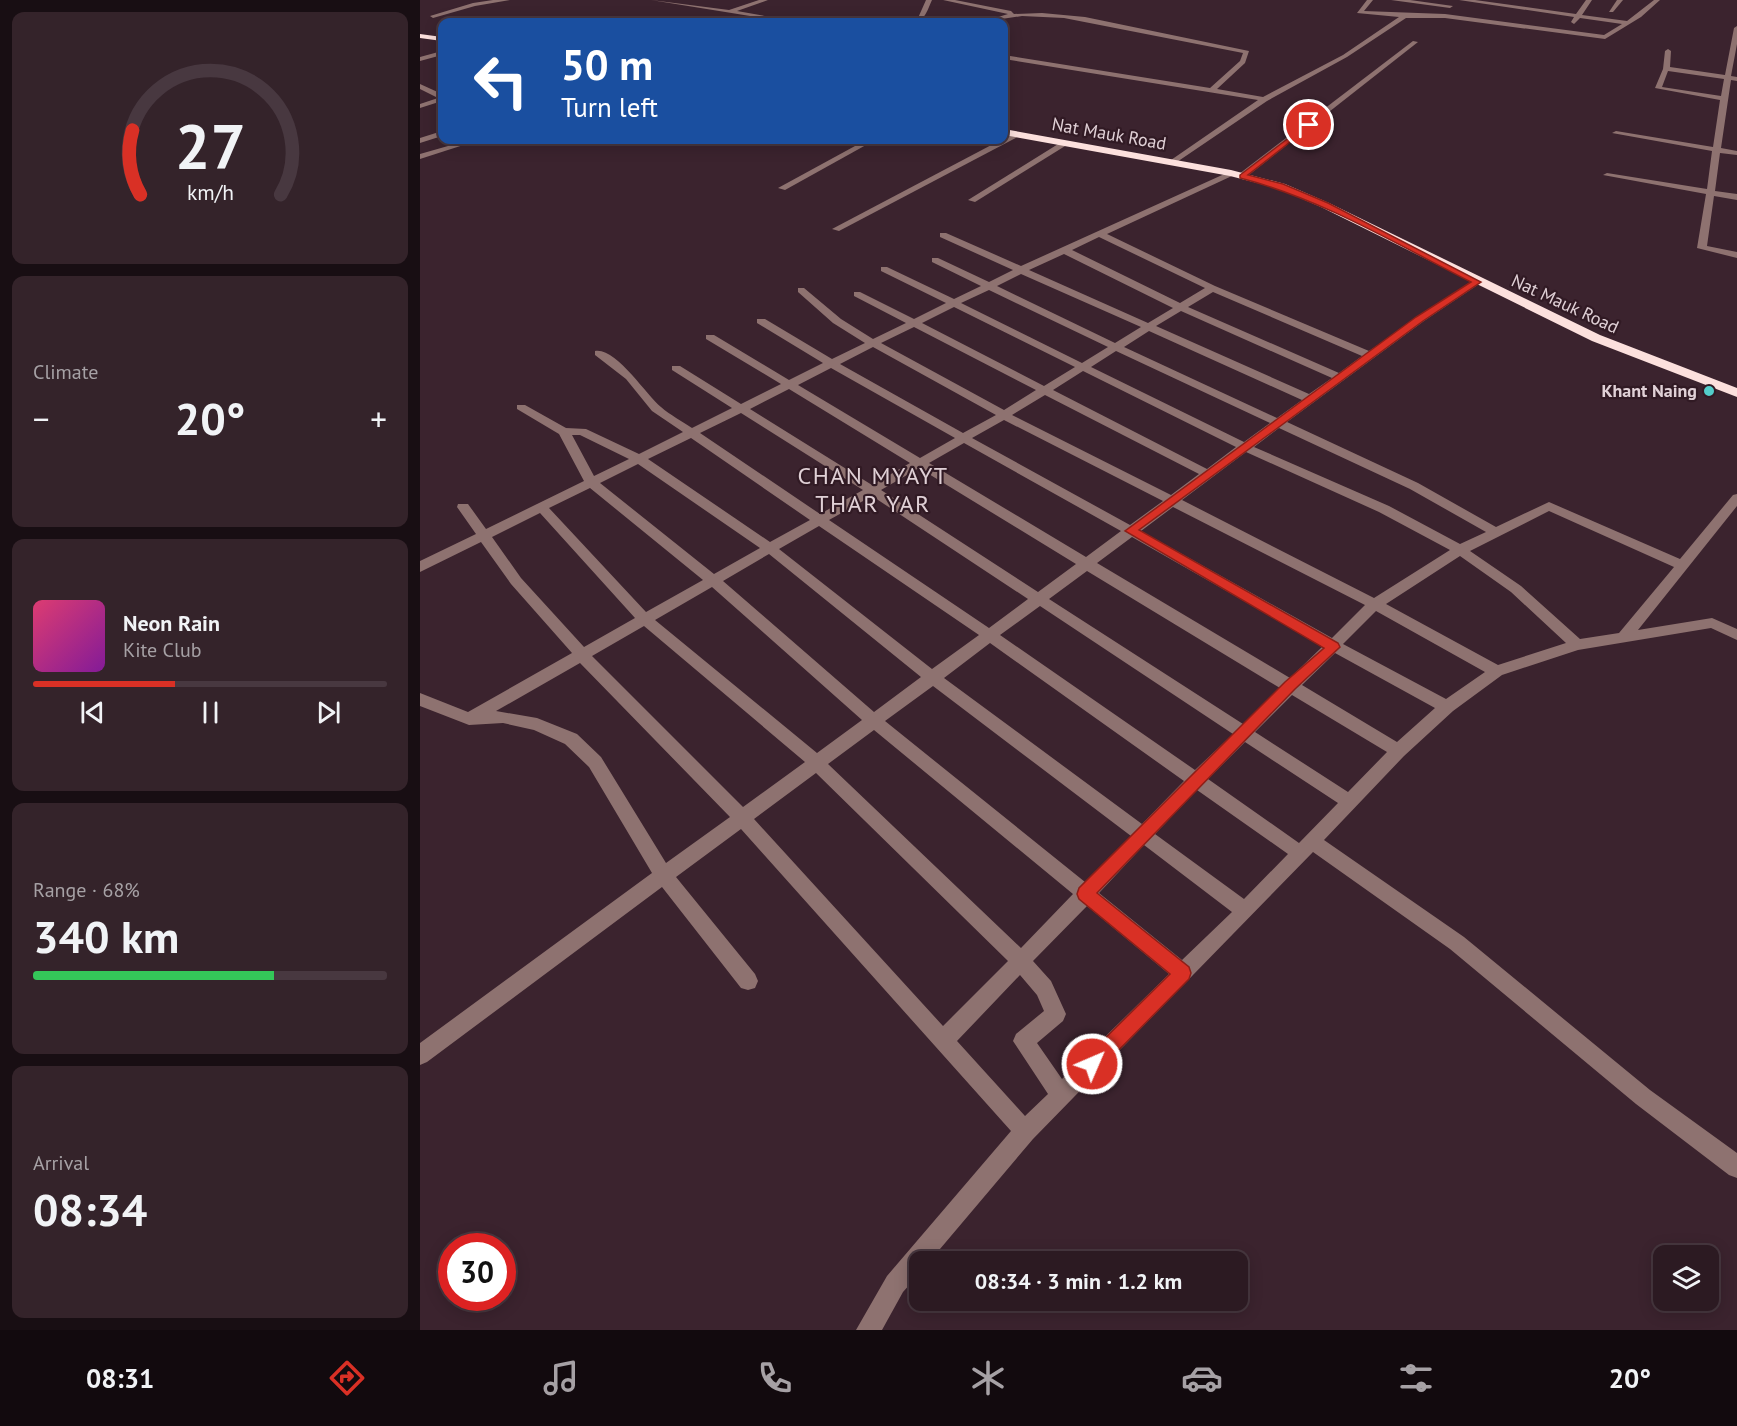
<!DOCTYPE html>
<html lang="en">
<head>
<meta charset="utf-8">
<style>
	body { margin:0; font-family:"PT Sans",sans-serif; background:#34232a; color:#f1f3f6; height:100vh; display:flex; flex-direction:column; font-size:22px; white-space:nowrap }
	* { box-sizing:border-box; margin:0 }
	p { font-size:20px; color:#a6a1a5 }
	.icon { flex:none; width:33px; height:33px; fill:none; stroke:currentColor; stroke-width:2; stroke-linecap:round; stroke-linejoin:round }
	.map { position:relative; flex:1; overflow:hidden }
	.drawer { display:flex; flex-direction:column; gap:12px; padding:12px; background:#180e13; width:420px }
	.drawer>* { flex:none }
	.guide { position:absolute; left:18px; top:18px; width:570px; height:126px; border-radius:12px; box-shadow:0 3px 15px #0003,0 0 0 2px #483840; background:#1a4fa0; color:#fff; overflow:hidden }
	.controls { position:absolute; left:1233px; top:1245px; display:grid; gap:12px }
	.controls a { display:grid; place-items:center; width:66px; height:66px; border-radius:12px; background:#2c1a22; box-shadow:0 3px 15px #0003,0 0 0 2px #483840; font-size:30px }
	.speed { position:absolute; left:18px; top:1233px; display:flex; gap:12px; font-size:30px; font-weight:700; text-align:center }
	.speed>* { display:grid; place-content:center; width:78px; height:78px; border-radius:50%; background:#2c1a22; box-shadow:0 3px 15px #0003,0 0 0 2px #483840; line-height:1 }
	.speed .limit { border:9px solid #d22; background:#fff; color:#111 }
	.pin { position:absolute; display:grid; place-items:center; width:51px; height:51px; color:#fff; margin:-26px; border:3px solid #fff; border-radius:50%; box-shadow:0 2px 6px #0007 }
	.me { position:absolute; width:66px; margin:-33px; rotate:45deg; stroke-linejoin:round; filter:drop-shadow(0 0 4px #0008) }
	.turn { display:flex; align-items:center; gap:21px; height:126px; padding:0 24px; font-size:27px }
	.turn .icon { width:78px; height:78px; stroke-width:2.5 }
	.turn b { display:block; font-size:42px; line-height:51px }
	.big { font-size:45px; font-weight:700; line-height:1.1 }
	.drawer .card { flex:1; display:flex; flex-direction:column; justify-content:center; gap:9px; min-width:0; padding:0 21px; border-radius:12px; background:#34232a }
	.drawer .dial { align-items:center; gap:0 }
	.dial svg { height:156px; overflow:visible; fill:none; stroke:#483840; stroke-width:7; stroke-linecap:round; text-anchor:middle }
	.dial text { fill:#f1f3f6; stroke:none }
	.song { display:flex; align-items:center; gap:18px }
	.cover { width:72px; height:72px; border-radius:9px; background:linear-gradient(135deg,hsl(340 70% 55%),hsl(290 70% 35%)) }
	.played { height:6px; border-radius:3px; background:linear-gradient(90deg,#d93025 40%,#483840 40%) }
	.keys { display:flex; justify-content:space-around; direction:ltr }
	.heat { display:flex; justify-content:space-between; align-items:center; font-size:33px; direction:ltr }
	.charge { height:9px; border-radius:4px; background:linear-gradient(90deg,#34c759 68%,#483840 0) }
	.trip { position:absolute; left:489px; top:1251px; width:339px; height:60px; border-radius:12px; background:#2c1a22; box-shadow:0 3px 15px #0003,0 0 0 2px #483840; font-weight:700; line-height:60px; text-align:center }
	.tab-bar { display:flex; height:96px; justify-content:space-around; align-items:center; background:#120a0e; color:#a6a1a5 }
	.tab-bar .icon { width:42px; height:42px }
	.tab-bar .selected { color:#d93025 }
	.tab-bar b { font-size:27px; color:#f1f3f6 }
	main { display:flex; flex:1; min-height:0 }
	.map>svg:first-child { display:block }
</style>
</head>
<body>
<main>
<section class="drawer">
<div class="card dial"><svg viewBox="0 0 100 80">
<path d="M14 69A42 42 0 1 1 86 69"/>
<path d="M14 69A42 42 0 0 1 10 36" stroke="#d93025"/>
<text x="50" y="56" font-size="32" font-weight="700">27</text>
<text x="50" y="72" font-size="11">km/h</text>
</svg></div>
<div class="card"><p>Climate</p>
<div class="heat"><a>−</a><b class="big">20°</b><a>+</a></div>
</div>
<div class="card">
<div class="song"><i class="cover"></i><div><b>Neon Rain</b><p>Kite Club</p></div></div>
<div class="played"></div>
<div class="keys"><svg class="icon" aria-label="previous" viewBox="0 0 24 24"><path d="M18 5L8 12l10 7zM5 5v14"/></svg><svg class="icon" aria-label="pause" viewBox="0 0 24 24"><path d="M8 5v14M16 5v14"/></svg><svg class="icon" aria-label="next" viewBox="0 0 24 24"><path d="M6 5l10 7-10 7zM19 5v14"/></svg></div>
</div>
<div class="card"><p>Range · 68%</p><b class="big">340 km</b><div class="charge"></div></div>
<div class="card"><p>Arrival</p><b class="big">08:34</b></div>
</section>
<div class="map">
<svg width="1317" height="1330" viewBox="0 0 1317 1330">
	<rect width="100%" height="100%" fill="#3b232e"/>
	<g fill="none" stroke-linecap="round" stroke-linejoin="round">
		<g fill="#8e7270" fill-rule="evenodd">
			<polygon points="73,0 90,0 55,6 13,18 10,16 53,3"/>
			<polygon points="231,0 309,10 339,0 348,0 317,11 378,22 367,22"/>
			<path d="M506 0H512C507 11 505 22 491 22L498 18Z"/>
			<polygon points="523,0 535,0 591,11 594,14 622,13 665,17 829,51 825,63 797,89 843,97 923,55 979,17 937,13 947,0 953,0 944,11 1025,14 1184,35 1202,24 1160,18 1154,24 1151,22 1154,17 1039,0 1055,0 1156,14 1166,0 1172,0 1162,15 1207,21 1234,0 1240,0 1221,17 1185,39 1025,18 986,18 927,57 847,101 754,164 751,164 751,160 838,100 584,59 584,55 790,88 820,61 823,53 644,18 602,16 562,22 588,14"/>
			<polygon points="971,0 990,0 1033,6 1030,8"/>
			<polygon points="1197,0 1203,0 1193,12 1189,12"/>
			<path d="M1317 26V44L1311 76 1317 77V81L1311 80 1301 148 1317 151V155L1300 153 1295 191 1317 194V200L1294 196 1287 246 1317 252V258L1277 248 1286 194 1183 175 1187 173 1287 189 1292 151 1192 133 1196 131 1293 147 1300 100 1235 88 1243 69 1245 51 1248 49 1251 51 1250 67 1305 75 1314 28ZM1248 71 1304 79 1301 96 1242 87Z"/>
			<polygon points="993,41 998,42 825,178 819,178 819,174"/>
			<polygon points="22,51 22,55 0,61 0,57"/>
			<polygon points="0,84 22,94 22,101 0,108 0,104 18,98 0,89"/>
			<polygon points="19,132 22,132 22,136 0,143 0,138"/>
			<polygon points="596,132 603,134 419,231 412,229"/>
			<polygon points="49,140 59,140 0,159 0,154"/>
			<polygon points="446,140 455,140 365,190 358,188"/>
			<polygon points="643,141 650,143 555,202 548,200"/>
			<path d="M811 171 815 173 814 175 687 234 795 286 949 351 1054 280 1062 282 1004 321 867 422 998 483 1076 527 1129 502 1260 559 1313 495 1317 494V506L1218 630 1292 618 1317 629V640L1291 628 1158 650 1082 675 1033 711 984 756 904 840 1044 937 1230 1090 1317 1153V1178L1309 1175 1216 1104 1030 949 893 852 613 1139 509 1262H500V1273L483 1292 462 1330H436L467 1276 591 1131 321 829 256 877 335 974 338 981 335 988 328 990 321 988 242 887 7 1062 0 1065V1043L232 873 169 767 145 744 114 730 83 723 49 725 0 706V693L48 712 152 653 91 584 61 542 0 572V561L56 534 37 507 38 504H48L66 529 164 481 139 434 97 409V405H105L146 428 166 429 219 454 263 432 232 411 206 379 175 355V351C196 347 226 395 241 407 250 415 262 421 272 428L312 408 252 370V366H260L321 404 361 384 286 339V335H294L369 380 403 363 337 323V319H345L412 359 445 343 413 323 378 292V288H384L421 319 453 339 486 323 434 296V292H440L494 319 526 303 461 271V267H467L534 299 561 286 512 262V258H518L569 282 593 270 520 237V233H526L601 266ZM679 237 785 288 760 303 652 250ZM644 254 753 308 728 323 609 270ZM601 274 721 327 695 343 577 286ZM569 290 688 347 662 363 541 303ZM793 292 942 356 919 373 768 307ZM534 307 655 367 624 386 502 323ZM761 311 912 378 889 394 736 326ZM494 327 616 390 584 410 461 343ZM729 331 882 400 857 418 704 347ZM453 347 576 415 543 433 420 364ZM696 351 850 423 824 442 671 367ZM411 368 535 438 500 458 378 385ZM663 371 816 447 787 469 633 390ZM369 389 490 463 452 485 330 409ZM625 395 779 474 751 495 592 415ZM321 413 443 490 400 514 280 433ZM584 420 743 501 710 525 552 438ZM859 428 990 489 1066 532 1040 544 969 506 834 447ZM152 435H160L209 459 174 476ZM271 438 390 520 350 542 228 459ZM544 443 701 531 666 557 509 463ZM826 452 959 512 1030 550 954 598 762 500ZM218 464 340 548 294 574 180 483ZM499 468 656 564 618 592 461 490ZM170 488 283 580 226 612 129 508ZM452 496 608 599 569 628 409 520ZM753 507 945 605 912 638 721 531ZM1129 511 1254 567 1199 633 1160 639 1101 586 1050 551ZM120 513 215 618 164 647 101 578 72 537ZM399 526 559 635 512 669 359 549ZM712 537 903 646 870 678 677 563ZM349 554 501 677 454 712 303 581ZM1040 556 1091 592 1146 643 1078 665 966 604ZM667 571 860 688 823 724 629 599ZM292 587 442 720 397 753 235 620ZM620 606 813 734 775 770 580 635ZM956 611 1065 672 1026 699 923 644ZM224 626 385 762 323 807 172 656ZM570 643 764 781 722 824 524 678ZM915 653 1015 708 977 742 882 685ZM160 663 310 817 246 863 181 757 157 734 117 718 76 711ZM513 686 711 836 665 882 465 721ZM872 695 967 752 928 792 835 732ZM454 730 653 894 601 948 408 764ZM825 742 918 803 879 843 788 779ZM396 773 588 961 523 1026 334 819ZM777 790 868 854 824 899 735 834ZM724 845 812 912 762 960 679 893ZM667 906 749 974 642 1079 617 1043 643 1021 646 1014 631 981 613 961ZM600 975 617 995 624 1011 596 1034 593 1041 628 1094 605 1116 537 1041Z"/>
		</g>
		<g fill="#fce0dd" fill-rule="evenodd">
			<polygon points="0,34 22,37 22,41 0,38"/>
			<polygon points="584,129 811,170 865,184 909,203 1180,335 1317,388 1317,397 1172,341 901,207 857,188 810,176 584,135"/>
		</g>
	</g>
	<path fill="#d93025" stroke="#8d1f18" stroke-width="1.5" d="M887 124 892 125 828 175 863 184 908 203 1061 282 1003 321 719 530 918 643 920 647 875 689 677 893 769 967 771 973 769 979 678 1071 672 1074 665 1071 662 1064 665 1058 750 974 659 899 657 894 659 888 865 682 904 648 705 531 996 317 1051 282C976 244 902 199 820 178V175Z"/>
	<circle fill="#53cdca" stroke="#311a24" stroke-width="2" cx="1289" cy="391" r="6"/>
	<g text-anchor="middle" stroke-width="4.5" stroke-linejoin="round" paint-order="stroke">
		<g font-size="18" fill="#e0d0d6" stroke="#311a24">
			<text transform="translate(689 134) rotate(10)" y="6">Nat Mauk Road</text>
			<text transform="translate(1145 304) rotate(25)" y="6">Nat Mauk Road</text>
		</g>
		<g font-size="18" font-weight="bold" fill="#e0d0d6" stroke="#311a24" text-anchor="end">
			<text x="1277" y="397">Khant Naing</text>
		</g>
		<g font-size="24" letter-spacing="1.5" fill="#e0d0d6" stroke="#311a24">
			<text x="453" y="484">CHAN MYAYT<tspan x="453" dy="28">THAR YAR</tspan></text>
		</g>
	</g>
</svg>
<div class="controls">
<a><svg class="icon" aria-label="layers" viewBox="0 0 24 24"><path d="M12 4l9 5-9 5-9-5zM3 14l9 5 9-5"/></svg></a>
</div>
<div class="speed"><div class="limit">30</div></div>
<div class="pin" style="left:889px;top:125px;background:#d93025"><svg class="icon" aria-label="arrive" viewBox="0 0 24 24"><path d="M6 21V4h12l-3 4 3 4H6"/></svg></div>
<svg class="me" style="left:672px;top:1064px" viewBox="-20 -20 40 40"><circle r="17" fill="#d93025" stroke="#fff" stroke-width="3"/><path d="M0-11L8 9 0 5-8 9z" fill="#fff"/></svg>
<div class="trip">08:34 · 3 min · 1.2 km</div>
<div class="guide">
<div class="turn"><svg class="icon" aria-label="left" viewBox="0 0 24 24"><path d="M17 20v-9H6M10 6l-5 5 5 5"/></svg><div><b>50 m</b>Turn left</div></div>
</div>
</div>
</main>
<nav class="tab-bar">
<b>08:31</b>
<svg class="icon selected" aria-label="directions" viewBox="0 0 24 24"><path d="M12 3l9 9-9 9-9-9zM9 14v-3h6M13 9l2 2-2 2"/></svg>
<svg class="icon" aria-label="music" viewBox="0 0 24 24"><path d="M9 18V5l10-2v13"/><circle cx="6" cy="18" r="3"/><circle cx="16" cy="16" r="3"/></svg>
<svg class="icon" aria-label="phone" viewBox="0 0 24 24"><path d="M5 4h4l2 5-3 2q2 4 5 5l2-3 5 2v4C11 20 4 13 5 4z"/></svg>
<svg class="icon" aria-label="climate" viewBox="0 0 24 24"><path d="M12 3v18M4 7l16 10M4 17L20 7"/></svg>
<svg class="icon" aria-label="car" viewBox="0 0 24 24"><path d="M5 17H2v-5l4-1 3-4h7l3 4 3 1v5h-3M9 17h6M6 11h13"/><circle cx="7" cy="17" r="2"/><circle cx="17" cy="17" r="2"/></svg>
<svg class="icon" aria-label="filters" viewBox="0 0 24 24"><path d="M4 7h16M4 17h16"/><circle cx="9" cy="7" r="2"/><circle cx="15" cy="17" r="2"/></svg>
<b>20°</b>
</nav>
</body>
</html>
